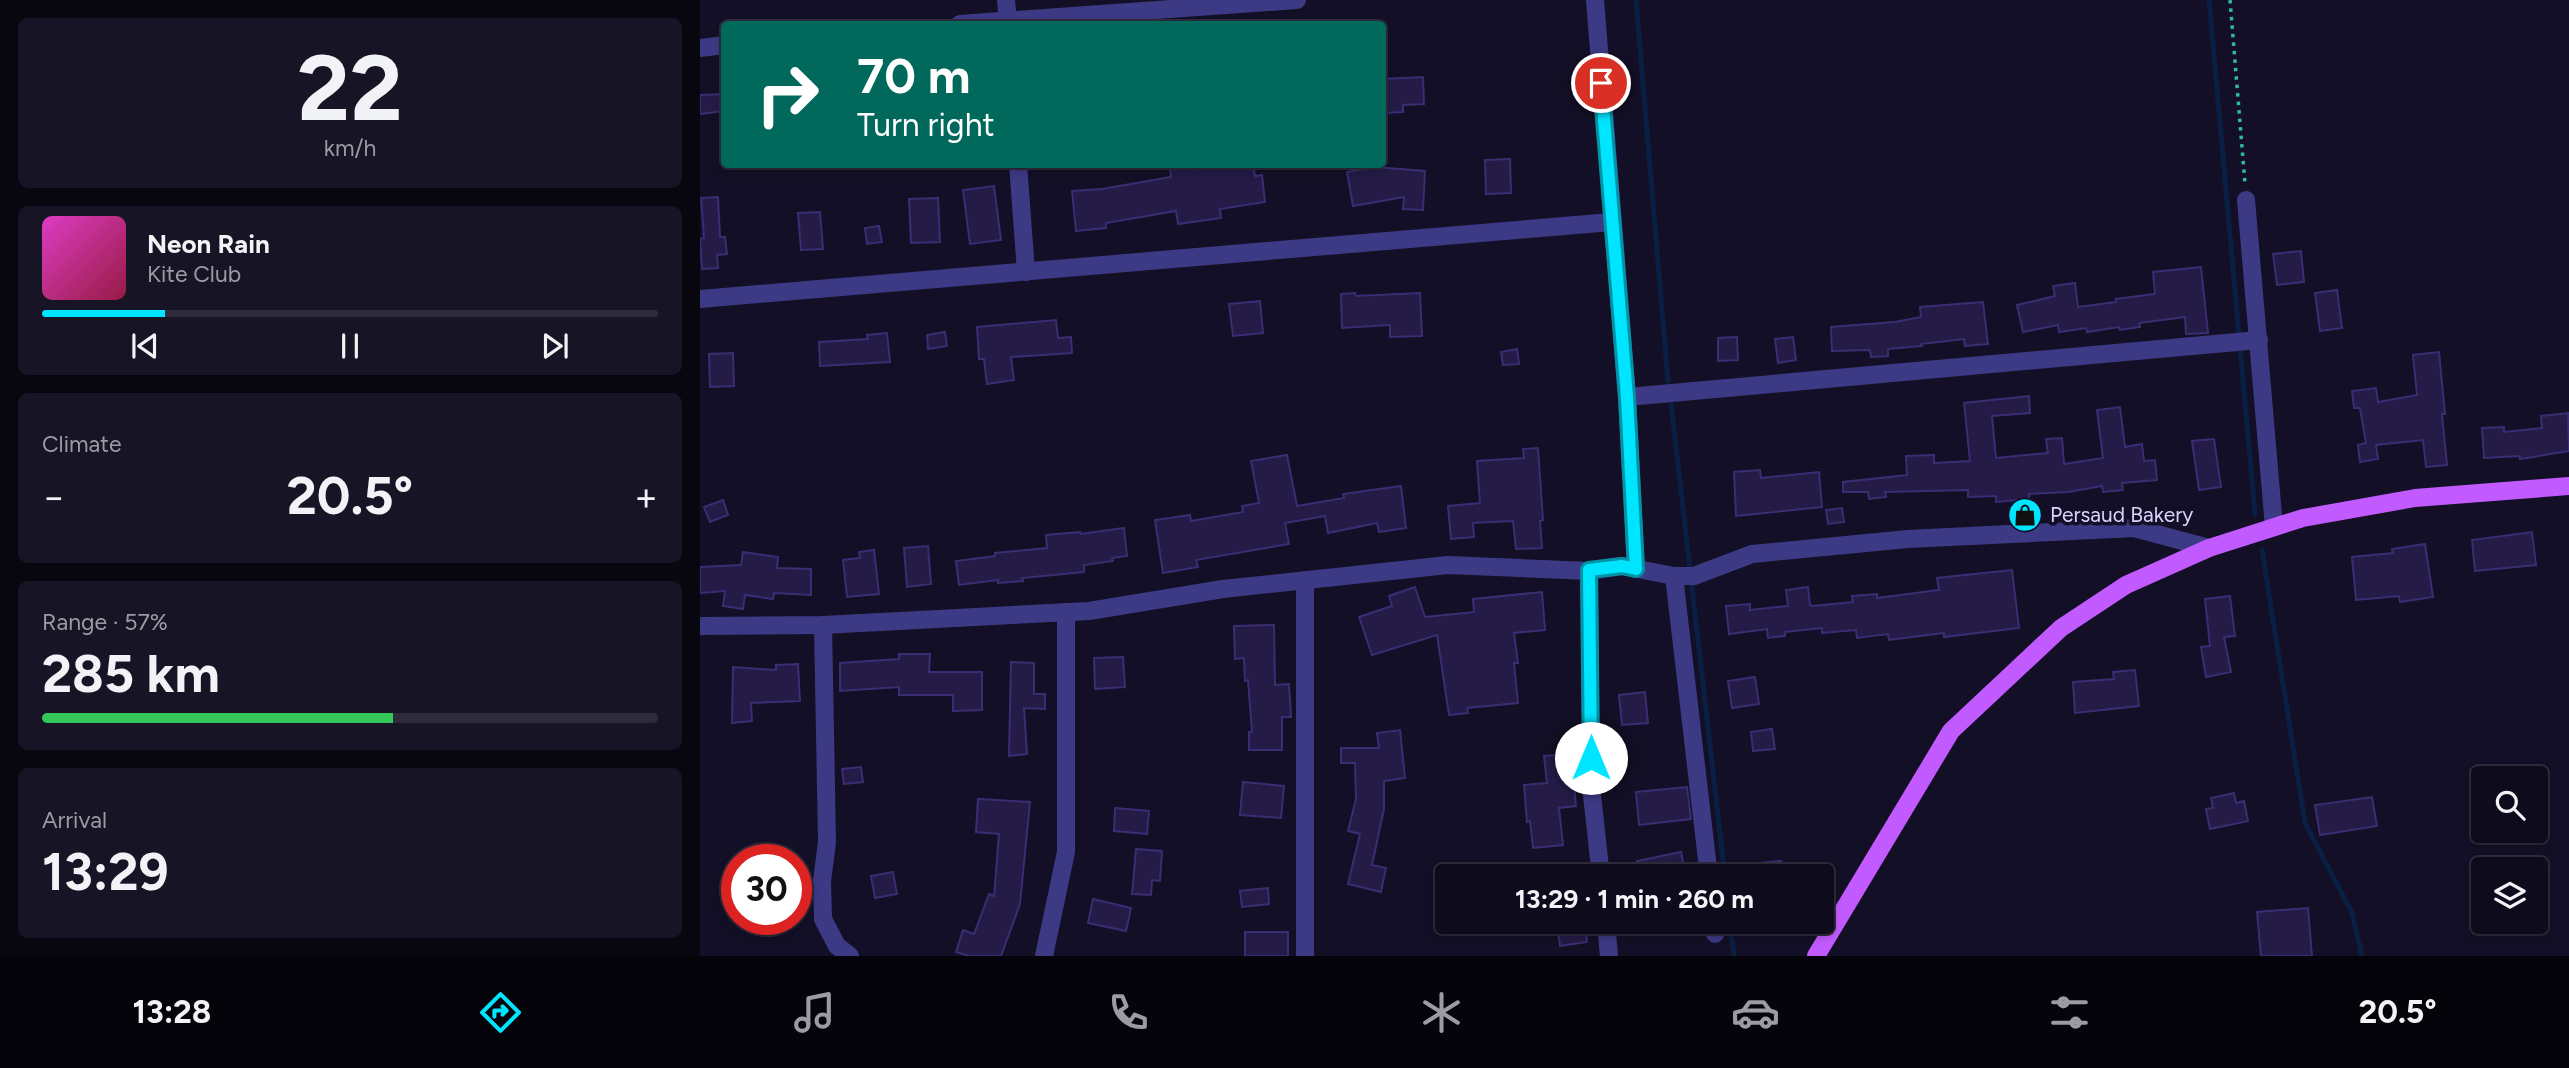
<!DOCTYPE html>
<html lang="en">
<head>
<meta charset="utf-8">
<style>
	body { margin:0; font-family:Figtree,sans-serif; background:#171425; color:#f1f3f6; height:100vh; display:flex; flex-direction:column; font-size:26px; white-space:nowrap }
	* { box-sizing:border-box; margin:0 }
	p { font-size:23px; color:#9b9ba3 }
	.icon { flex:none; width:38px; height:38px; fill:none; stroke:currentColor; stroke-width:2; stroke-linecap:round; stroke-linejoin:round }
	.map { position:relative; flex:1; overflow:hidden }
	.panel { display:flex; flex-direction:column; gap:18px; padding:18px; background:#08060f; width:700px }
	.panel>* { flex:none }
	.banner { position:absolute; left:21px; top:21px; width:665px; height:147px; border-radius:7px; box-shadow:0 4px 10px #0003,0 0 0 2px #2e2b3b; background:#00695c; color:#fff; overflow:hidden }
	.tools { position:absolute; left:1771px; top:766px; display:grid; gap:14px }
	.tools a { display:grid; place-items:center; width:77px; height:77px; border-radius:7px; background:#0e0b1c; box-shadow:0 4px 10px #0003,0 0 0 2px #2e2b3b; font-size:35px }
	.speed { position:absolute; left:21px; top:844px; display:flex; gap:14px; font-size:35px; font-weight:700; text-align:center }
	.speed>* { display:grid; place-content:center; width:91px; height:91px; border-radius:50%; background:#0e0b1c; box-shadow:0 4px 10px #0003,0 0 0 2px #2e2b3b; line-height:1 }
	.speed .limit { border:10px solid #d22; background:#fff; color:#111 }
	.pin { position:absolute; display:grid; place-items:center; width:60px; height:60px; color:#fff; margin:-30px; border:4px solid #fff; border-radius:50%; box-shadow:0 2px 7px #0007 }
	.me { position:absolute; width:77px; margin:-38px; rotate:0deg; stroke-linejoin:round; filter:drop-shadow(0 0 5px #0008) }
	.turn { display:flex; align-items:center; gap:24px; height:147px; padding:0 21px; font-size:32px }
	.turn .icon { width:91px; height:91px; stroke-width:2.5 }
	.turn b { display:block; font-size:49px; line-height:60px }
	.big { font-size:52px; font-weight:700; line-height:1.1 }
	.panel .tile { flex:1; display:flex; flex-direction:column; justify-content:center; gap:10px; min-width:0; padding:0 24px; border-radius:10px; background:#171425 }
	.panel .dial { align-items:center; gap:0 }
	.dial b { font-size:91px; line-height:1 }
	.song { display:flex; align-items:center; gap:21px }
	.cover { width:84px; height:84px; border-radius:10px; background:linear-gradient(135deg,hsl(310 70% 55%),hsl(340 70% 35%)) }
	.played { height:7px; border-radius:4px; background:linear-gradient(90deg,#00e5ff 20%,#2e2b3b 20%) }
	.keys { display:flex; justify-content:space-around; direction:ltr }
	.heat { display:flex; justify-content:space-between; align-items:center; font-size:38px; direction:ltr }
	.charge { height:10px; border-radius:5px; background:linear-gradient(90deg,#34c759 57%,#2e2b3b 0) }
	.trip { position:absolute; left:735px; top:864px; width:399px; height:70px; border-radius:7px; background:#0e0b1c; box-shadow:0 4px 10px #0003,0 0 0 2px #2e2b3b; font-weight:700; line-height:70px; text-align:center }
	.tab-bar { display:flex; height:112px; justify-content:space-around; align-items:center; background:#06040b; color:#9b9ba3 }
	.tab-bar .icon { width:49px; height:49px }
	.tab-bar .on { color:#00e5ff }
	.tab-bar b { font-size:32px; color:#f1f3f6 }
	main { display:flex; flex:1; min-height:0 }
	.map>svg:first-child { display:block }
</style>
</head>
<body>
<main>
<section class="panel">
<div class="tile dial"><b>22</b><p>km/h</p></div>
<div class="tile">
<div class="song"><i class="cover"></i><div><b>Neon Rain</b><p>Kite Club</p></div></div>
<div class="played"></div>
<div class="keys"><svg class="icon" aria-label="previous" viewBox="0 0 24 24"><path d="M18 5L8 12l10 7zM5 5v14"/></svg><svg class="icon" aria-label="pause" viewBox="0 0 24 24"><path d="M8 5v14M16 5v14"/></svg><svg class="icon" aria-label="next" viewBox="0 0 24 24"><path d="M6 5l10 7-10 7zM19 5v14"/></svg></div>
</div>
<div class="tile"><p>Climate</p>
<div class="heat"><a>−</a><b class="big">20.5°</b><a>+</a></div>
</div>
<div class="tile"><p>Range · 57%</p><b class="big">285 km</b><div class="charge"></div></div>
<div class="tile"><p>Arrival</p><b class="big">13:29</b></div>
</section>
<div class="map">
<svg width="1869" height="956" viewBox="0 0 1869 956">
	<rect width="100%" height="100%" fill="#130f26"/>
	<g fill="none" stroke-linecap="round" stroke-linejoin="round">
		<g stroke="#0a1f44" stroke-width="5">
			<polyline points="936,0 968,381"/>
			<polyline points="1509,0 1555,514"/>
			<polyline points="971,403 1025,877"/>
			<polyline points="1562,550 1605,823 1652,913 1662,956"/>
			<polyline points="1030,922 1034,956"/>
		</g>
	</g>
	<g fill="#241b47" stroke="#3b2d73" stroke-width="2">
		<polygon points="723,77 724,104 703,105 703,112 682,113 682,79"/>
		<polygon points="24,94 24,111 0,114 0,95"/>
		<polygon points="810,159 811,193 786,194 785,160"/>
		<polygon points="491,164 497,164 498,169 528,164 553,164 555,176 562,175 565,202 520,209 521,218 478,224 476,211 406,223 406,228 376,231 372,191 402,189 471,177 470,168"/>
		<polygon points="675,167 725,171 723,210 703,209 704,197 653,206 647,172"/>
		<polygon points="294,186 301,240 270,244 263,190"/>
		<polygon points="18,197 20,237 25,237 27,254 17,255 18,268 2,269 0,239 4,238 1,198"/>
		<polygon points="238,198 240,242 211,243 209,199"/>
		<polygon points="120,212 123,249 101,250 98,213"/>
		<polygon points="179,226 182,242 167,244 165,228"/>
		<polygon points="1601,251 1604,282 1577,285 1573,254"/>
		<polygon points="1501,267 1508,333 1486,334 1485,317 1439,323 1440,327 1420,330 1419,327 1387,332 1386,328 1359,332 1358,325 1323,332 1317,305 1355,296 1353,286 1375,283 1378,307 1416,302 1416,299 1455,294 1453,272"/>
		<polygon points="1637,290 1642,328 1620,331 1615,293"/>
		<polygon points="655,293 656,296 720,293 722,336 690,337 690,325 642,328 641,294"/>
		<polygon points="560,301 563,333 533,336 529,304"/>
		<polygon points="1283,302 1288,344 1265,346 1264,339 1221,344 1222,346 1188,349 1188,356 1171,357 1170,350 1132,351 1131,327 1195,322 1221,317 1220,307"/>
		<polygon points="356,320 358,338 371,337 372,353 311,357 314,380 287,384 284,359 279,359 277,327"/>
		<polygon points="245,332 247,346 228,349 227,335"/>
		<polygon points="187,333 190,362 120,366 119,342 168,339 167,335"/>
		<polygon points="1037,337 1038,360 1018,361 1018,338"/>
		<polygon points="1093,337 1096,360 1078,363 1075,339"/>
		<polygon points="817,349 819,364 803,365 801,352"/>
		<polygon points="1739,352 1745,414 1742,414 1747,465 1726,467 1723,440 1676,445 1678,459 1660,462 1658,445 1666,443 1660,408 1654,408 1652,391 1676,388 1678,402 1717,395 1713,355"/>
		<polygon points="33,353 34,386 10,387 9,354"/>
		<polygon points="1329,396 1330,413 1292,416 1296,458 1348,453 1346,439 1362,438 1364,464 1403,458 1397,410 1420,407 1425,447 1442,444 1444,461 1455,460 1457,480 1422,483 1423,490 1403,492 1402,486 1368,492 1329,494 1329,499 1296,502 1296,496 1268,497 1268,490 1185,492 1186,497 1169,499 1168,492 1143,492 1143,482 1207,475 1206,456 1234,455 1234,463 1270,461 1264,403"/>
		<polygon points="1868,413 1869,451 1820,459 1820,456 1784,458 1782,428 1804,427 1804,432 1842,428 1841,416"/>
		<polygon points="1514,439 1521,487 1499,490 1492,441"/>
		<polygon points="838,448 843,520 840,521 842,548 816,549 813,521 773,523 774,537 751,539 748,506 780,503 777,461 824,458 823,449"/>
		<polygon points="587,455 597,506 644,498 643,494 701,486 706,528 679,532 677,523 628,533 625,516 585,523 589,544 496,560 498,567 463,573 455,520 490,515 491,521 543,512 542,506 559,503 551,461"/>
		<polygon points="1060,470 1061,478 1119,472 1122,507 1036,516 1034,472"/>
		<polygon points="23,500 28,515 10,522 4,507"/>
		<polygon points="1142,508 1144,522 1128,524 1126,510"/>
		<polygon points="424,528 427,556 412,558 413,561 384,565 384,572 322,578 323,581 298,583 298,580 259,585 256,561 295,556 295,553 347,548 346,535 380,532 381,534"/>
		<polygon points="1832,532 1836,565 1775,571 1772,540"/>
		<polygon points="1725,544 1733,597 1700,602 1699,596 1656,600 1652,557 1693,553 1692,549"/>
		<polygon points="228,546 231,584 207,587 204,548"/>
		<polygon points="174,550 179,594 147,597 143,560 160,558 159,552"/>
		<polygon points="43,552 78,557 77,568 111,569 111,595 74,593 73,599 45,595 43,609 23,606 25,591 0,593 0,567 41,565"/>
		<polygon points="1312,570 1319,628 1244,637 1244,633 1189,640 1188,634 1157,638 1156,630 1122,633 1122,628 1085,632 1085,636 1068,638 1067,629 1029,634 1026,606 1050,604 1050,610 1088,606 1086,590 1108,587 1110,605 1113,606 1153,602 1152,596 1177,594 1177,598 1239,590 1237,578"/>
		<polygon points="715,587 725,617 774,612 773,599 842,592 845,630 814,633 818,663 814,663 818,703 767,708 768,713 749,715 737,635 672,655 659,617 692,606 689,596"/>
		<polygon points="1530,596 1535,636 1524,637 1531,672 1506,677 1501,647 1510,646 1505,599"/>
		<polygon points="574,625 575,685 589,684 591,717 582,717 582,750 549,750 549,732 552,732 548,680 545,681 544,658 535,659 534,626"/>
		<polygon points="199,654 230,654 229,672 282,672 282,710 253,711 253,695 199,695 199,687 140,691 140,663 199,659"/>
		<polygon points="423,657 425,687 395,689 394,658"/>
		<polygon points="311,662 334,663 334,694 345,694 345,709 324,708 327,754 309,756"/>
		<polygon points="98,664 100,701 51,703 52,721 32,723 33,667 76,670 76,665"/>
		<polygon points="1435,670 1439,706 1375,713 1373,682 1414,679 1413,672"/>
		<polygon points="1055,677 1059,704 1032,708 1028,681"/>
		<polygon points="945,692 948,723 922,725 919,695"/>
		<polygon points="1072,729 1075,749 1053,751 1051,732"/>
		<polygon points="700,730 705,778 684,781 684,809 672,865 686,868 681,892 648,884 660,834 648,831 656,799 655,763 641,763 641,748 679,748 677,733"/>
		<polygon points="871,754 876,806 859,808 863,845 833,848 830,821 827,822 824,785 847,783 844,756"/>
		<polygon points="161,767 163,782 144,784 142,769"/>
		<polygon points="543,782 584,786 581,818 540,815"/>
		<polygon points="987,787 991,819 939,825 936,792"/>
		<polygon points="1534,793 1536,803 1544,801 1548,821 1510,829 1506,809 1513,808 1511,798"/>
		<polygon points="1672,797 1677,826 1620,835 1615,805"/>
		<polygon points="278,799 330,802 320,904 301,956 269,956 256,952 263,930 274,934 289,894 294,896 299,834 276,832"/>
		<polygon points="415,808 449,811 447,834 414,831"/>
		<polygon points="436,849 462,851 460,881 452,880 451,895 432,894"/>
		<polygon points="981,852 986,877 940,877 937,861"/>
		<polygon points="1081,861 1083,877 1028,877 1027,866"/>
		<polygon points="193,872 197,894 175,898 171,876"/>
		<polygon points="568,888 569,904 542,907 540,891"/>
		<polygon points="393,899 431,908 426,931 388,923"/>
		<polygon points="1608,908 1612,956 1561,956 1557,912"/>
		<polygon points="885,922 887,942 860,946 857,925"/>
		<rect x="545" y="932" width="43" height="24"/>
	</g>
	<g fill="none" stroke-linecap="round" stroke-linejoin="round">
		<polyline stroke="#2fb8b0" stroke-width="3.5" stroke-dasharray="3.5 5" stroke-linecap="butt" points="1530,0 1545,184"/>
		<g stroke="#3d3a85" stroke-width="18">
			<polyline points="306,0 308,24"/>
			<polyline points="895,0 927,397 936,569"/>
			<polyline points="260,24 597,0"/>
			<polyline points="0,48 24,45"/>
			<polyline points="318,164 326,272"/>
			<polyline points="1546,200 1574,527"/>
			<polyline points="0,299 911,222"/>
			<polyline points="927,397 1559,340"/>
			<polyline points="889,571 891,786 901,877"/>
			<polyline points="974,576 1009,877"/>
			<polyline points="605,580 605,956"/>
			<polyline points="123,625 127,842 122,881 123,919 137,946 150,956"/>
			<polyline points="0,626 123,625 389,611 523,589 748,565 889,571 922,566 974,576 994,576 1052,554 1208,539 1434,528 1509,548"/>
			<polyline points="906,922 909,956"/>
			<polyline points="1014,922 1015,934"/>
			<polyline points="344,956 366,852 366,612"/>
		</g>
		<polyline stroke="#c25bff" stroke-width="18" points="1116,956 1251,731 1361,628 1426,585 1509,548 1603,518 1715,498 1869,486"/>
	</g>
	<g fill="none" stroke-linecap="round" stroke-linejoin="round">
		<g stroke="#0095a6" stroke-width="18">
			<polyline id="route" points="891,758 889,570 922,566 936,569 927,397 901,83"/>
		</g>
		<use href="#route" stroke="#00e5ff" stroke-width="12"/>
	</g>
	<defs>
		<g id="shop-disc" transform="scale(1.75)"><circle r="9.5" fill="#00e5ff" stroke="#130f26"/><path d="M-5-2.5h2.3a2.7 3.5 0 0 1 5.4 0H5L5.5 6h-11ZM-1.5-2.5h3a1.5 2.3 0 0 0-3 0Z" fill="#111"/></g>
	</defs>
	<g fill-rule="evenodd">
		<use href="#shop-disc" x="1325" y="515"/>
	</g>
	<g text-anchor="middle" stroke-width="7" stroke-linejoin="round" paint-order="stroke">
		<g font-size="21" fill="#d9d4ff" stroke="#130f26" text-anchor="start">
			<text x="1350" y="522">Persaud Bakery</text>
		</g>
	</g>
</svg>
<div class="tools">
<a><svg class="icon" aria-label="search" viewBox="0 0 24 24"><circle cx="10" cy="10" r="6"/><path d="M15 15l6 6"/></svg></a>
<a><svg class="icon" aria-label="layers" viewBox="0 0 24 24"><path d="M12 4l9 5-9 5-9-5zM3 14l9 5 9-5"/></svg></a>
</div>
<div class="speed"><div class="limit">30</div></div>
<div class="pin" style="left:901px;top:83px;background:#d93025"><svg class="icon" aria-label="arrive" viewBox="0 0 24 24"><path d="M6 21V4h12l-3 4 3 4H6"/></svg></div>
<svg class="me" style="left:891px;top:758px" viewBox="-20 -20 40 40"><circle r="19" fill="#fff"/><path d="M0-13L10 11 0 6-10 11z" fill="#00e5ff"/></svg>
<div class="trip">13:29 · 1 min · 260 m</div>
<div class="banner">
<div class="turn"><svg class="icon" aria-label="right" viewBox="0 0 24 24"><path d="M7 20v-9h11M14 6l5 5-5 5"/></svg><div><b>70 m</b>Turn right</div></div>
</div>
</div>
</main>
<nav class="tab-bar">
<b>13:28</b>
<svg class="icon on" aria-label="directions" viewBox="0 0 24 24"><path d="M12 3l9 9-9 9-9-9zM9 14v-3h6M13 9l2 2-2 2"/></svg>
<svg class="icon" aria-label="music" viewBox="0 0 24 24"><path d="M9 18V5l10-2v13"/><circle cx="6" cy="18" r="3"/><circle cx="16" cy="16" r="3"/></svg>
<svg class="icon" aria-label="phone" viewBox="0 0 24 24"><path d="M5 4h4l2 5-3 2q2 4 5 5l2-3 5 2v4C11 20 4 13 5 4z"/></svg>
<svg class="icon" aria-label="climate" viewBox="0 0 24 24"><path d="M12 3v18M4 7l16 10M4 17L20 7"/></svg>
<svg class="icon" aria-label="car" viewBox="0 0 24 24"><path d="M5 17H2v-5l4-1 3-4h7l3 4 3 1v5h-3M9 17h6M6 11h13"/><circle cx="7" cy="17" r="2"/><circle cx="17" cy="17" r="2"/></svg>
<svg class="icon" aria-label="filters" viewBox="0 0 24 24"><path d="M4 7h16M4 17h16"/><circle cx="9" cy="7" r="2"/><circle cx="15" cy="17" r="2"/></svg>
<b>20.5°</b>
</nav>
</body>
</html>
